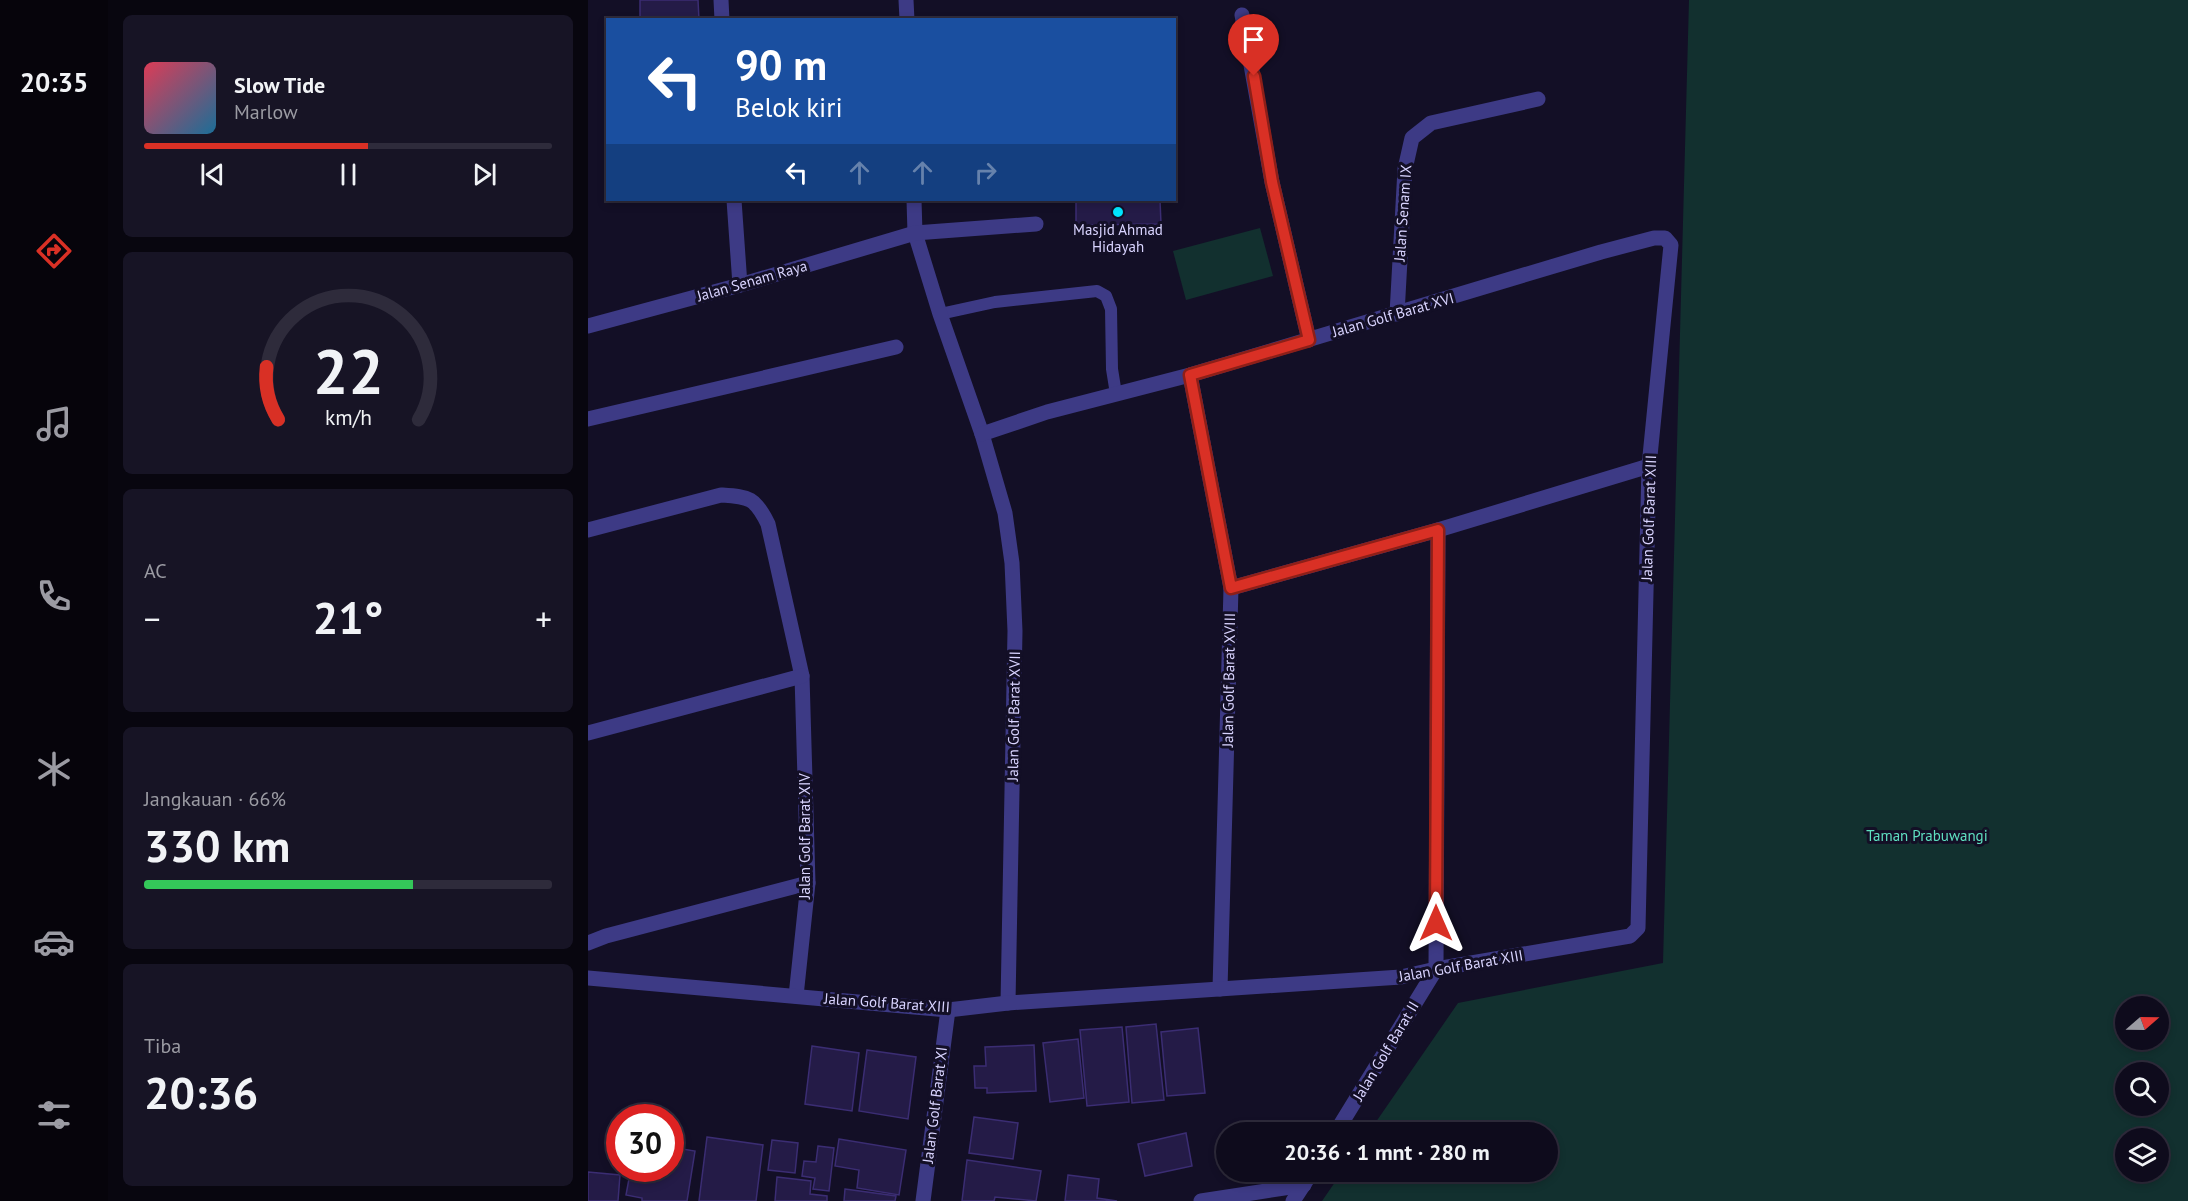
<!DOCTYPE html>
<html lang="id">
<head>
<meta charset="utf-8">
<style>
	body { margin:0; font-family:"PT Sans",sans-serif; background:#171425; color:#f1f3f6; height:100vh; display:flex; flex-direction:column; font-size:22px; white-space:nowrap }
	* { box-sizing:border-box; margin:0 }
	p { font-size:20px; color:#9b9ba3 }
	.icon { flex:none; width:33px; height:33px; fill:none; stroke:currentColor; stroke-width:2; stroke-linecap:round; stroke-linejoin:round }
	.map { position:relative; flex:1; overflow:hidden }
	.drawer { display:flex; flex-direction:column; gap:15px; padding:15px; background:#08060f; width:480px }
	.drawer>* { flex:none }
	.banner { position:absolute; left:18px; top:18px; width:570px; height:183px; border-radius:0px; box-shadow:0 3px 9px #0003,0 0 0 2px #2e2b3b; background:#1a4fa0; color:#fff; overflow:hidden }
	.needle { width:39px; rotate:70deg }
	.tools { position:absolute; left:1527px; top:996px; display:grid; gap:12px }
	.tools a { display:grid; place-items:center; width:54px; height:54px; border-radius:50%; background:#0e0b1c; box-shadow:0 3px 9px #0003,0 0 0 2px #2e2b3b; font-size:30px }
	.speed { position:absolute; left:18px; top:1104px; display:flex; gap:12px; font-size:30px; font-weight:700; text-align:center }
	.speed>* { display:grid; place-content:center; width:78px; height:78px; border-radius:50%; background:#0e0b1c; box-shadow:0 3px 9px #0003,0 0 0 2px #2e2b3b; line-height:1 }
	.speed .limit { border:9px solid #d22; background:#fff; color:#111 }
	.pin { position:absolute; display:grid; place-items:center; width:51px; height:51px; color:#fff; margin:-62px -26px; border-radius:50% 50% 50% 0; rotate:-45deg; box-shadow:0 0 6px #0007 }
	.pin .icon { rotate:45deg }
	.me { position:absolute; width:66px; margin:-33px; rotate:0deg; stroke-linejoin:round; filter:drop-shadow(0 0 4px #0008) }
	.turn { display:flex; align-items:center; gap:21px; height:126px; padding:0 30px; font-size:27px }
	.turn .icon { width:78px; height:78px; stroke-width:2.5 }
	.turn b { display:block; font-size:42px; line-height:51px }
	.lanes { display:flex; align-items:center; height:57px; padding:0 30px; background:#0003; justify-content:center; gap:30px; direction:ltr }
	.lanes .off { opacity:.35 }
	.big { font-size:45px; font-weight:600; line-height:1.1 }
	.drawer .card { flex:1; display:flex; flex-direction:column; justify-content:center; gap:9px; min-width:0; padding:0 21px; border-radius:9px; background:#171425 }
	.drawer .dial { align-items:center; gap:0 }
	.dial svg { height:156px; overflow:visible; fill:none; stroke:#2e2b3b; stroke-width:7; stroke-linecap:round; text-anchor:middle }
	.dial text { fill:#f1f3f6; stroke:none }
	.song { display:flex; align-items:center; gap:18px }
	.cover { width:72px; height:72px; border-radius:9px; background:linear-gradient(135deg,hsl(350 70% 55%),hsl(200 70% 35%)) }
	.played { height:6px; border-radius:3px; background:linear-gradient(90deg,#d93025 55%,#2e2b3b 55%) }
	.keys { display:flex; justify-content:space-around; direction:ltr }
	.heat { display:flex; justify-content:space-between; align-items:center; font-size:33px; direction:ltr }
	.charge { height:9px; border-radius:4px; background:linear-gradient(90deg,#34c759 66%,#2e2b3b 0) }
	.trip { position:absolute; left:628px; top:1122px; width:342px; height:60px; border-radius:30px; background:#0e0b1c; box-shadow:0 3px 9px #0003,0 0 0 2px #2e2b3b; font-weight:600; line-height:60px; text-align:center }
	main { display:flex; flex:1; min-height:0 }
	.tab-bar { display:flex; flex-direction:column; width:108px; justify-content:space-around; align-items:center; background:#06040b; color:#9b9ba3 }
	.tab-bar .icon { width:42px; height:42px }
	.tab-bar .selected { color:#d93025 }
	.tab-bar b { font-size:27px; color:#f1f3f6 }
	.map>svg:first-child { display:block }
</style>
</head>
<body>
<main>
<nav class="tab-bar">
<b>20:35</b>
<svg class="icon selected" aria-label="directions" viewBox="0 0 24 24"><path d="M12 3l9 9-9 9-9-9zM9 14v-3h6M13 9l2 2-2 2"/></svg>
<svg class="icon" aria-label="music" viewBox="0 0 24 24"><path d="M9 18V5l10-2v13"/><circle cx="6" cy="18" r="3"/><circle cx="16" cy="16" r="3"/></svg>
<svg class="icon" aria-label="phone" viewBox="0 0 24 24"><path d="M5 4h4l2 5-3 2q2 4 5 5l2-3 5 2v4C11 20 4 13 5 4z"/></svg>
<svg class="icon" aria-label="climate" viewBox="0 0 24 24"><path d="M12 3v18M4 7l16 10M4 17L20 7"/></svg>
<svg class="icon" aria-label="car" viewBox="0 0 24 24"><path d="M5 17H2v-5l4-1 3-4h7l3 4 3 1v5h-3M9 17h6M6 11h13"/><circle cx="7" cy="17" r="2"/><circle cx="17" cy="17" r="2"/></svg>
<svg class="icon" aria-label="filters" viewBox="0 0 24 24"><path d="M4 7h16M4 17h16"/><circle cx="9" cy="7" r="2"/><circle cx="15" cy="17" r="2"/></svg>
</nav>
<section class="drawer">
<div class="card">
<div class="song"><i class="cover"></i><div><b>Slow Tide</b><p>Marlow</p></div></div>
<div class="played"></div>
<div class="keys"><svg class="icon" aria-label="previous" viewBox="0 0 24 24"><path d="M18 5L8 12l10 7zM5 5v14"/></svg><svg class="icon" aria-label="pause" viewBox="0 0 24 24"><path d="M8 5v14M16 5v14"/></svg><svg class="icon" aria-label="next" viewBox="0 0 24 24"><path d="M6 5l10 7-10 7zM19 5v14"/></svg></div>
</div>
<div class="card dial"><svg viewBox="0 0 100 80">
<path d="M14 69A42 42 0 1 1 86 69"/>
<path d="M14 69A42 42 0 0 1 8 42" stroke="#d93025"/>
<text x="50" y="56" font-size="32" font-weight="700">22</text>
<text x="50" y="72" font-size="11">km/h</text>
</svg></div>
<div class="card"><p>AC</p>
<div class="heat"><a>−</a><b class="big">21°</b><a>+</a></div>
</div>
<div class="card"><p>Jangkauan · 66%</p><b class="big">330 km</b><div class="charge"></div></div>
<div class="card"><p>Tiba</p><b class="big">20:36</b></div>
</section>
<div class="map">
<svg width="1600" height="1201" viewBox="0 0 1600 1201">
	<rect width="100%" height="100%" fill="#130f26"/>
	<g fill="#12302f" fill-rule="evenodd">
		<path d="M1101 0H1600V1201H734L754 1172H960V1132H781L870 1003 1075 963ZM1538 1006H1570V1040H1538ZM1538 1072H1570V1106H1538ZM1538 1138H1570V1172H1538Z"/>
		<polygon points="672,228 685,276 598,300 585,251"/>
	</g>
	<g fill="#241b47" stroke="#3b2d73" stroke-width="1.5">
		<polygon points="52,0 110,0 111,20 52,20"/>
		<polygon points="488,200 572,200 573,224 488,225"/>
		<polygon points="568,1024 576,1100 544,1103 538,1027"/>
		<polygon points="534,1027 541,1102 499,1106 492,1030"/>
		<polygon points="610,1028 617,1093 579,1096 573,1032"/>
		<polygon points="490,1039 496,1098 462,1102 455,1043"/>
		<polygon points="446,1045 448,1091 399,1093 399,1088 387,1088 386,1066 398,1066 397,1047"/>
		<polygon points="224,1046 271,1053 264,1111 217,1104"/>
		<polygon points="279,1050 328,1057 320,1119 271,1111"/>
		<polygon points="386,1117 430,1123 425,1159 381,1153"/>
		<polygon points="598,1133 604,1166 557,1176 550,1144"/>
		<polygon points="119,1137 175,1145 168,1201 111,1201"/>
		<polygon points="251,1139 318,1150 311,1195 269,1188 271,1170 247,1166"/>
		<polygon points="184,1140 210,1143 207,1173 180,1170"/>
		<polygon points="230,1146 246,1148 241,1191 225,1189 227,1178 214,1176 216,1161 228,1162"/>
		<polygon points="82,1147 107,1151 99,1201 54,1201 54,1198 38,1195 43,1168 82,1168"/>
		<polygon points="379,1160 453,1171 448,1201 407,1197 406,1201 374,1201"/>
		<polygon points="0,1172 32,1175 30,1201 0,1201"/>
		<polygon points="480,1175 511,1179 509,1198 529,1201 477,1201"/>
		<polygon points="189,1177 223,1181 222,1194 239,1196 239,1201 187,1201"/>
		<polygon points="257,1189 308,1196 307,1201 256,1201"/>
	</g>
	<g fill="none" stroke-linecap="round" stroke-linejoin="round">
		<polyline stroke="#3d3a85" stroke-width="12" points="352,314 407,302 509,291 518,296 523,309 524,369 528,394"/>
		<g stroke="#3d3a85" stroke-width="15">
			<polyline points="133,0 134,20"/>
			<polyline points="318,0 319,20"/>
			<polyline points="654,15 684,182 721,340"/>
			<polyline points="146,200 152,285"/>
			<polyline points="326,200 327,233 352,314 394,434 417,513 424,563 427,631 420,1003"/>
			<polyline points="809,314 817,169 824,138 843,123 950,99"/>
			<polyline points="0,326 152,285 327,233 448,224"/>
			<polyline points="602,375 643,588 632,989"/>
			<polyline points="0,419 308,347"/>
			<path d="M0 530 133 495C161 497 167 497 180 524L214 676 220 883 208 996"/>
			<polyline points="643,588 850,530 1061,466"/>
			<polyline points="0,733 214,676"/>
			<polyline points="0,943 18,936 220,883"/>
			<polyline points="0,978 360,1010 420,1003 813,977 848,969 1042,936 1050,928 1061,466 1083,245 1077,238 1066,238 1013,252 602,375 459,412 394,434"/>
			<polyline points="748,1132 848,969 850,530"/>
			<polyline points="335,1201 360,1010"/>
			<polyline points="613,1201 716,1185"/>
			<polyline points="705,1201 724,1172"/>
		</g>
	</g>
	<g fill="none" stroke-linecap="round" stroke-linejoin="round">
		<g stroke="#8d1f18" stroke-width="15">
			<polyline id="route" points="666,76 684,182 721,340 602,375 643,588 850,530 848,923"/>
		</g>
		<use href="#route" stroke="#d93025" stroke-width="10"/>
	</g>
	<circle fill="#00e5ff" stroke="#130f26" stroke-width="2" cx="530" cy="212" r="6"/>
	<g text-anchor="middle" stroke-width="6" stroke-linejoin="round" paint-order="stroke">
		<g font-size="15" fill="#d9d4ff" stroke="#130f26">
			<text transform="translate(815 213) rotate(-86)" y="5">Jalan Senam IX</text>
			<text transform="translate(164 281) rotate(-16)" y="5">Jalan Senam Raya</text>
			<text transform="translate(805 315) rotate(-16)" y="5">Jalan Golf Barat XVI</text>
			<text transform="translate(1061 518) rotate(-88)" y="5">Jalan Golf Barat XIII</text>
			<text transform="translate(641 680) rotate(-89)" y="5">Jalan Golf Barat XVIII</text>
			<text transform="translate(426 716) rotate(-89)" y="5">Jalan Golf Barat XVII</text>
			<text transform="translate(217 836) rotate(-90)" y="5">Jalan Golf Barat XIV</text>
			<text transform="translate(873 966) rotate(-10)" y="5">Jalan Golf Barat XIII</text>
			<text transform="translate(299 1003) rotate(4)" y="5">Jalan Golf Barat XIII</text>
			<text transform="translate(798 1051) rotate(-59)" y="5">Jalan Golf Barat II</text>
			<text transform="translate(347 1105) rotate(-83)" y="5">Jalan Golf Barat XI</text>
		</g>
		<g font-size="15" fill="#d9d4ff" stroke="#130f26">
			<text x="530" y="235">Masjid Ahmad<tspan x="530" dy="17">Hidayah</tspan></text>
		</g>
		<g font-size="15" fill="#5fe0c0" stroke="#130f26">
			<text x="1339" y="841">Taman Prabuwangi</text>
		</g>
	</g>
</svg>
<div class="tools">
<a><svg class="needle" viewBox="-14 -14 28 28"><path d="M0-13l5 13h-10z" fill="#e53935"/><path d="M0 13l5-13h-10z" fill="#9b9ba3"/></svg></a>
<a><svg class="icon" aria-label="search" viewBox="0 0 24 24"><circle cx="10" cy="10" r="6"/><path d="M15 15l6 6"/></svg></a>
<a><svg class="icon" aria-label="layers" viewBox="0 0 24 24"><path d="M12 4l9 5-9 5-9-5zM3 14l9 5 9-5"/></svg></a>
</div>
<div class="speed"><div class="limit">30</div></div>
<div class="pin" style="left:666px;top:76px;background:#d93025"><svg class="icon" aria-label="arrive" viewBox="0 0 24 24"><path d="M6 21V4h12l-3 4 3 4H6"/></svg></div>
<svg class="me" style="left:848px;top:923px" viewBox="-20 -20 40 40"><path d="M0-17L14 15 0 8-14 15z" fill="#d93025" stroke="#fff" stroke-width="4"/></svg>
<div class="trip">20:36 · 1 mnt · 280 m</div>
<div class="banner">
<div class="turn"><svg class="icon" aria-label="left" viewBox="0 0 24 24"><path d="M17 20v-9H6M10 6l-5 5 5 5"/></svg><div><b>90 m</b>Belok kiri</div></div>
<div class="lanes"><svg class="icon" aria-label="left" viewBox="0 0 24 24"><path d="M17 20v-9H6M10 6l-5 5 5 5"/></svg><svg class="icon off" aria-label="ahead" viewBox="0 0 24 24"><path d="M12 20V5M6 11l6-6 6 6"/></svg><svg class="icon off" aria-label="ahead" viewBox="0 0 24 24"><path d="M12 20V5M6 11l6-6 6 6"/></svg><svg class="icon off" aria-label="right" viewBox="0 0 24 24"><path d="M7 20v-9h11M14 6l5 5-5 5"/></svg></div>
</div>
</div>
</main>
</body>
</html>
